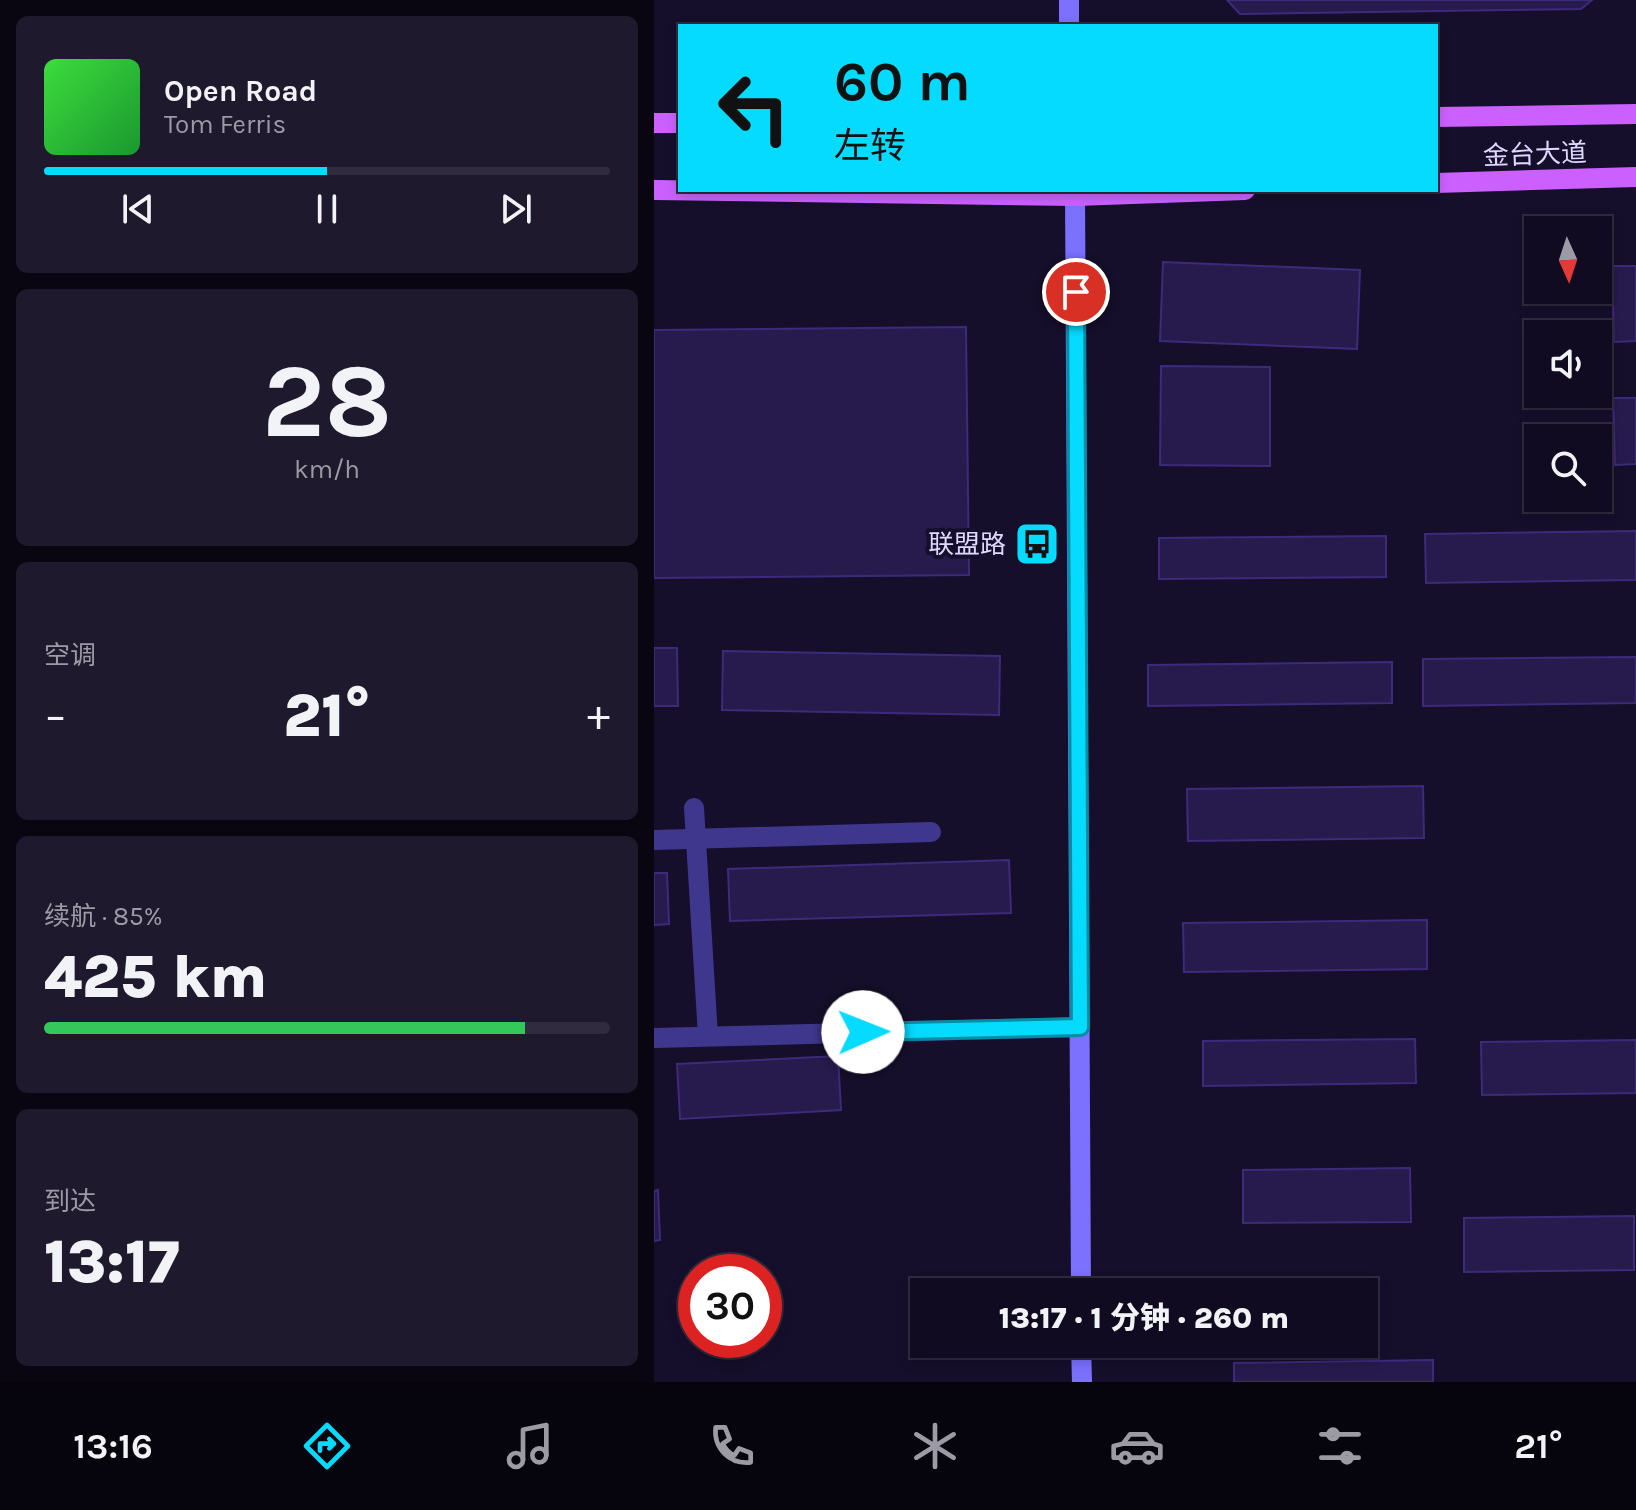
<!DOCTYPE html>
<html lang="zh">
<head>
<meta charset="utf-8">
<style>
	body { margin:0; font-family:Karla,"Noto Sans SC",sans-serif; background:#1e192d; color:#f1f3f6; height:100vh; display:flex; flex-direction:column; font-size:30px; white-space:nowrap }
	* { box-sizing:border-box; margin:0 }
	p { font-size:26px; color:#9c9ba5 }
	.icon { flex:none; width:44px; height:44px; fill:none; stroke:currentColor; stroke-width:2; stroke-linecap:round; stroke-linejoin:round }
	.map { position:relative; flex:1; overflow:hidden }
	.sheet { display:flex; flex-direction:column; gap:16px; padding:16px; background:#090612; width:654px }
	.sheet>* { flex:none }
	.banner { position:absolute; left:24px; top:24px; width:760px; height:168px; border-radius:0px; box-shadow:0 4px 12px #0003,0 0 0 2px #302b3e; background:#05daff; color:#111; overflow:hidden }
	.needle { width:52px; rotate:177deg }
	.buttons { position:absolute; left:870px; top:216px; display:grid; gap:16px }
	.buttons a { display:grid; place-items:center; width:88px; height:88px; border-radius:0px; background:#100b20; box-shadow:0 4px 12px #0003,0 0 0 2px #302b3e; font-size:40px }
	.speed { position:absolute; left:24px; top:1254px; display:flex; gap:16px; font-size:40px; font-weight:700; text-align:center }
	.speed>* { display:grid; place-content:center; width:104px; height:104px; border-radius:50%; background:#100b20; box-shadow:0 4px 12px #0003,0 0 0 2px #302b3e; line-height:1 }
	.speed .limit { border:12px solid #d22; background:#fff; color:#111 }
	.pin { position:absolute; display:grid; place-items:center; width:68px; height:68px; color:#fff; margin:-34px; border:4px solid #fff; border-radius:50%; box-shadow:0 2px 8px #0007 }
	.me { position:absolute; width:88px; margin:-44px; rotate:89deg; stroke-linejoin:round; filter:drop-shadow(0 0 6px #0008) }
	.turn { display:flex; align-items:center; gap:28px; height:168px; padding:0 24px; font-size:36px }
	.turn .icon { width:104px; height:104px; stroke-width:2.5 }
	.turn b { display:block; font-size:56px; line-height:68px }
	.big { font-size:60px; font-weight:800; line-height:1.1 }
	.sheet .card { flex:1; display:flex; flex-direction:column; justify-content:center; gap:12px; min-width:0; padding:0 28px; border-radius:12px; background:#1e192d }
	.sheet .dial { align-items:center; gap:0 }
	.dial b { font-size:104px; line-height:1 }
	.song { display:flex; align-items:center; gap:24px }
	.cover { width:96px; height:96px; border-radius:12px; background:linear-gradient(135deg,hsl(120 70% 55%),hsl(130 70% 35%)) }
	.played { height:8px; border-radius:4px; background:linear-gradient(90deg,#05daff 50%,#302b3e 50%) }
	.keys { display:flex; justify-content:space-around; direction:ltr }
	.heat { display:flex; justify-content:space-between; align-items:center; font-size:44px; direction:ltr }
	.charge { height:12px; border-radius:6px; background:linear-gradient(90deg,#34c759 85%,#302b3e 0) }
	.trip { position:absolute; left:256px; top:1278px; width:468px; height:80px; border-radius:0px; background:#100b20; box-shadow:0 4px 12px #0003,0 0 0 2px #302b3e; font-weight:800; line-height:80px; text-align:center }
	.menu { display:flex; height:128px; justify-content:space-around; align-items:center; background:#06040d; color:#9c9ba5 }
	.menu .icon { width:56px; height:56px }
	.menu .selected { color:#05daff }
	.menu b { font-size:36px; color:#f1f3f6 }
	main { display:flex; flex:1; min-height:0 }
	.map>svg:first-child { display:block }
</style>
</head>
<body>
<main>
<section class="sheet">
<div class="card">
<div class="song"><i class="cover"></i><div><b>Open Road</b><p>Tom Ferris</p></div></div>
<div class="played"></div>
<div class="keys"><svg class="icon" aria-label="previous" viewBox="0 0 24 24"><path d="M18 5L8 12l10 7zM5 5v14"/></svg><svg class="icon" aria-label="pause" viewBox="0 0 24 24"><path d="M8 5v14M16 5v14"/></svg><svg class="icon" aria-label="next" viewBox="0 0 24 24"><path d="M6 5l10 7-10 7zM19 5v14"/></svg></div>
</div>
<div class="card dial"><b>28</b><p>km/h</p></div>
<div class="card"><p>空调</p>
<div class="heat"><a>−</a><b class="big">21°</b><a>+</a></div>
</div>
<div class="card"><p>续航 · 85%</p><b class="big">425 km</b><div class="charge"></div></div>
<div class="card"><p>到达</p><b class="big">13:17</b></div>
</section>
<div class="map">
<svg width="982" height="1382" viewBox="0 0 982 1382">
	<rect width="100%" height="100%" fill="#150f2b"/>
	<g fill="#271a4d" stroke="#3e2a7b" stroke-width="2">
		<polygon points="573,0 938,0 927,9 586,14"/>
		<polygon points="509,262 706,270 703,349 506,341"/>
		<polygon points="958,266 982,266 982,341 960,342"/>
		<polygon points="312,327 315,575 0,578 0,330"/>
		<polygon points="507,366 616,367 616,466 506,465"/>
		<polygon points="959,398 982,398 982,464 961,465"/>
		<polygon points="982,531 982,580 772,583 771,534"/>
		<polygon points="732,536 732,577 505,579 505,538"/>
		<polygon points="0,648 23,648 24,706 0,706"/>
		<polygon points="69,651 346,656 345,715 68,710"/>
		<polygon points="982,657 982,703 769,706 769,659"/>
		<polygon points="738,662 738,703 494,706 494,665"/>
		<polygon points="769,786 770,838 534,841 533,789"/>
		<polygon points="355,860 357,913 76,921 74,869"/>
		<polygon points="0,873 13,873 15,924 0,925"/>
		<polygon points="773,920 773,969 530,972 529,923"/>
		<polygon points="761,1039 762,1083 549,1086 549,1041"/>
		<polygon points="982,1040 982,1093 828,1095 827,1042"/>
		<polygon points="184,1056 187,1110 26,1119 23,1064"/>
		<polygon points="756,1168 757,1222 589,1223 589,1170"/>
		<polygon points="4,1190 6,1240 0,1241 0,1191"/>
		<polygon points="980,1216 980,1270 810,1272 810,1218"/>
		<polygon points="779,1360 779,1382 580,1382 580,1363"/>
	</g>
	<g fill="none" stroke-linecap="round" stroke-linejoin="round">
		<g stroke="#3f378d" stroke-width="20">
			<polyline points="40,808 54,1036"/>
			<polyline points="0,840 277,832"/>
			<polyline points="0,1038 426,1027"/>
		</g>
		<g stroke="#7b70ff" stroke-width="20">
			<polyline points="415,0 415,26"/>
			<polyline points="421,190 427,1292"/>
			<polyline points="427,1344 428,1382"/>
		</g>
		<g stroke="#cb60ff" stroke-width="20">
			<polyline points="782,117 982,114"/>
			<polyline points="0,123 26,123"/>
			<polyline points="782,183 982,177"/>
			<polyline points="0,190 422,196 591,190"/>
		</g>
	</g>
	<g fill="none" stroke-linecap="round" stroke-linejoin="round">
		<g stroke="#038ea6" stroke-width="20">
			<polyline id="route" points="209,1032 426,1027 422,292"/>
		</g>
		<use href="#route" stroke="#05daff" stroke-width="14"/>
	</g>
	<defs>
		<g id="bus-square" transform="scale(2.3)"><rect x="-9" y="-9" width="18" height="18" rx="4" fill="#05daff" stroke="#150f2b"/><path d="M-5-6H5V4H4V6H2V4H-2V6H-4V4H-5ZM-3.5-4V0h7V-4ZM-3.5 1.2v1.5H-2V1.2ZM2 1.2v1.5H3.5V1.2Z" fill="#111"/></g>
	</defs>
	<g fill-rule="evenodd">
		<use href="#bus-square" x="383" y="544"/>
	</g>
	<g text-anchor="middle" stroke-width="8" stroke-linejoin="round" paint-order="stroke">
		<g font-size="26" fill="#dfd9ff" stroke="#150f2b">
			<text transform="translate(881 154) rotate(-2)" y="9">金台大道</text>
		</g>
		<g font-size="26" fill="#dfd9ff" stroke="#150f2b" text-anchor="end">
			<text x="352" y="553">联盟路</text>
		</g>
	</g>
</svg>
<div class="buttons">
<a><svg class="needle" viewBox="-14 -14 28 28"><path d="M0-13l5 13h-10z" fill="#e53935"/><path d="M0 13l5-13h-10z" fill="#9c9ba5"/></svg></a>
<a><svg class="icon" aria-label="sound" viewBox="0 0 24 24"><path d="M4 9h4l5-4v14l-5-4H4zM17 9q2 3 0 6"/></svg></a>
<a><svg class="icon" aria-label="search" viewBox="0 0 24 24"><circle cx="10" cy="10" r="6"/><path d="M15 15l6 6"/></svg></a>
</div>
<div class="speed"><div class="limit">30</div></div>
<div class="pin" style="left:422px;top:292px;background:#d93025"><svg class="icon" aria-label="arrive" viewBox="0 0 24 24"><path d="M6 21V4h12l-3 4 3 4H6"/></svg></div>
<svg class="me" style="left:209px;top:1032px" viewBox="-20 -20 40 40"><circle r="19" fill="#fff"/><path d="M0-13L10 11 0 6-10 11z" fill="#05daff"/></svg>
<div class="trip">13:17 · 1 分钟 · 260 m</div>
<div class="banner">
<div class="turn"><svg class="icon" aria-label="left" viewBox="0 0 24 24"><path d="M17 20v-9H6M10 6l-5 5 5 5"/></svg><div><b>60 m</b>左转</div></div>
</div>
</div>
</main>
<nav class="menu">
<b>13:16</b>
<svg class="icon selected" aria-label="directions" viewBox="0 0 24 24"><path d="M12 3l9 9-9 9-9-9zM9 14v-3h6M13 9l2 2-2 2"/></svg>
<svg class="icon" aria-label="music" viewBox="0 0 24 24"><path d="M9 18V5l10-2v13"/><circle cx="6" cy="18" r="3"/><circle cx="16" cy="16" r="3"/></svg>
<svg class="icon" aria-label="phone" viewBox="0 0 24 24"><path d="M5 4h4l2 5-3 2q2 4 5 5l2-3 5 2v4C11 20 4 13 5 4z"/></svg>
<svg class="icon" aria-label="climate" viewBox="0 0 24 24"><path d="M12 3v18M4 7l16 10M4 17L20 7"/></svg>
<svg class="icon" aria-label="car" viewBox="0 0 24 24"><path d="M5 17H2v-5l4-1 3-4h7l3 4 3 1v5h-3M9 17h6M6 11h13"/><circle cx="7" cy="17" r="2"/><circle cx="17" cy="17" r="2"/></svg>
<svg class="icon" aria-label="filters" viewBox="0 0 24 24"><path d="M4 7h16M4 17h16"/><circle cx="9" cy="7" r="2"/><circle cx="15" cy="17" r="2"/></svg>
<b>21°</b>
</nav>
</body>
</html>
